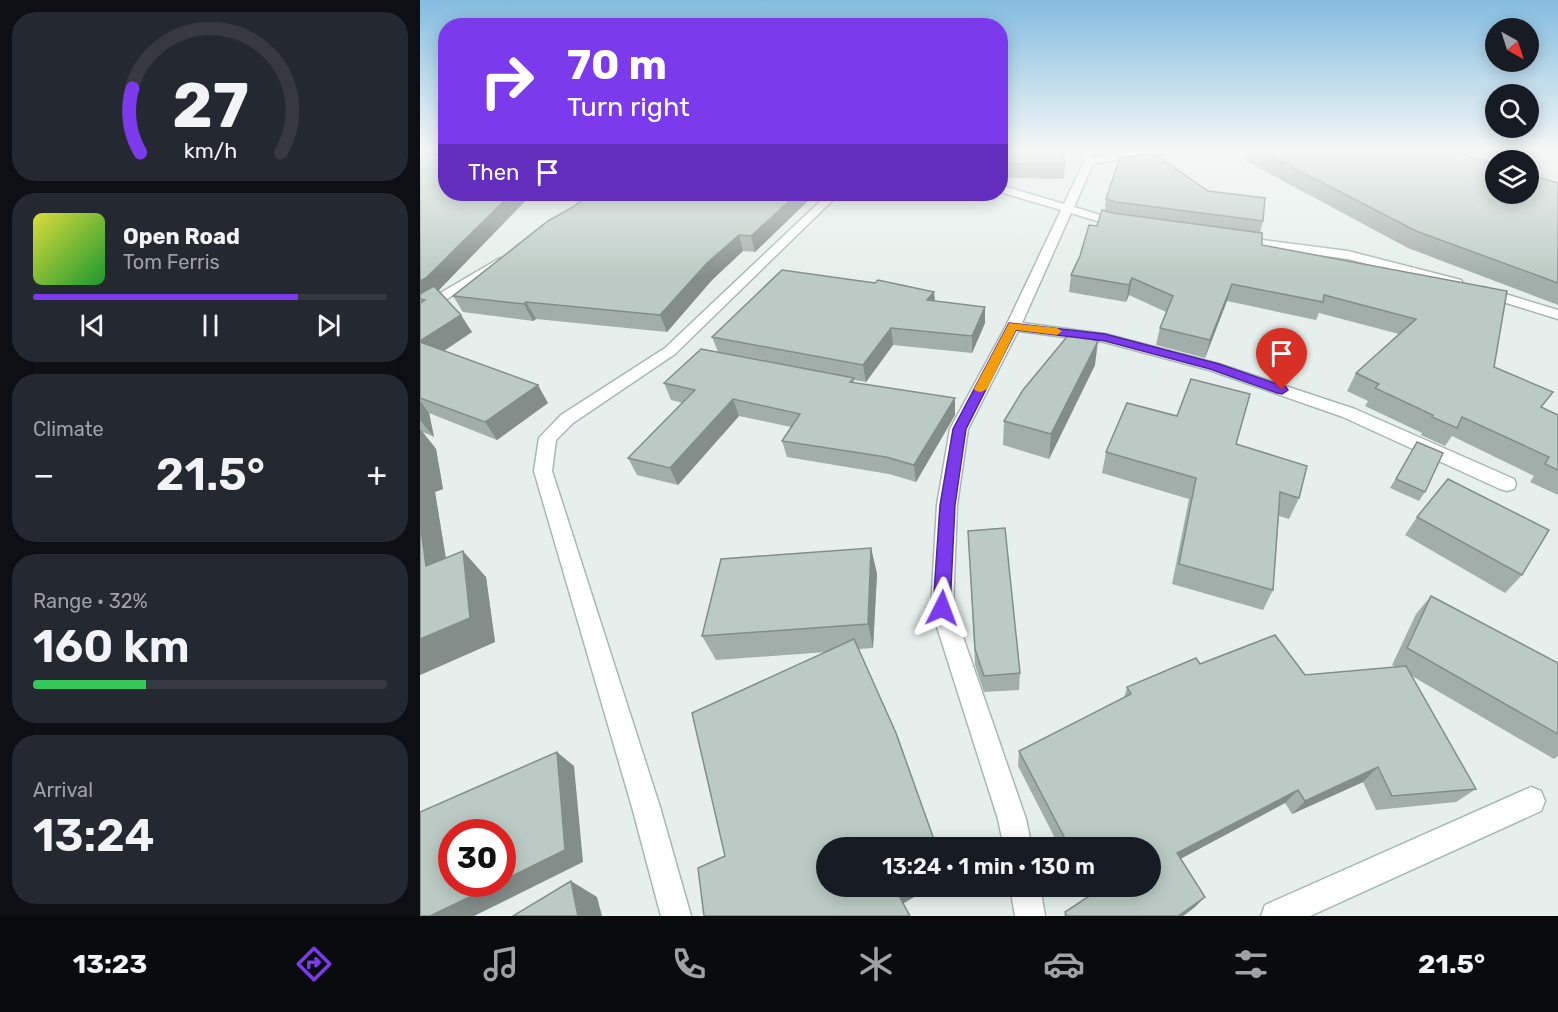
<!DOCTYPE html>
<html lang="en">
<head>
<meta charset="utf-8">
<style>
	body { margin:0; font-family:Rubik,sans-serif; background:#242831; color:#f1f3f6; height:100vh; display:flex; flex-direction:column; font-size:22px; white-space:nowrap }
	* { box-sizing:border-box; margin:0 }
	p { font-size:20px; color:#9ea1a6 }
	.icon { flex:none; width:33px; height:33px; fill:none; stroke:currentColor; stroke-width:2; stroke-linecap:round; stroke-linejoin:round }
	.map { position:relative; flex:1; overflow:hidden }
	.sheet { display:flex; flex-direction:column; gap:12px; padding:12px; background:#0d0f14; width:420px }
	.sheet>* { flex:none }
	.top-card { position:absolute; left:18px; top:18px; width:570px; height:183px; border-radius:24px; box-shadow:0 3px 15px #0003; background:#7c3aed; color:#fff; overflow:hidden }
	.needle { width:39px; rotate:141deg }
	.buttons { position:absolute; left:1065px; top:18px; display:grid; gap:12px }
	.buttons a { display:grid; place-items:center; width:54px; height:54px; border-radius:50%; background:#171b24; box-shadow:0 3px 15px #0003; font-size:30px }
	.speed { position:absolute; left:18px; top:819px; display:flex; gap:12px; font-size:30px; font-weight:700; text-align:center }
	.speed>* { display:grid; place-content:center; width:78px; height:78px; border-radius:50%; background:#171b24; box-shadow:0 3px 15px #0003; line-height:1 }
	.speed .limit { border:9px solid #d22; background:#fff; color:#111 }
	.pin { position:absolute; display:grid; place-items:center; width:51px; height:51px; color:#fff; margin:-62px -26px; border-radius:50% 50% 50% 0; rotate:-45deg; box-shadow:0 0 6px #0007 }
	.pin .icon { rotate:45deg }
	.me { position:absolute; width:66px; margin:-33px; rotate:3deg; stroke-linejoin:round; filter:drop-shadow(0 0 4px #0008) }
	.turn { display:flex; align-items:center; gap:21px; height:126px; padding:0 30px; font-size:27px }
	.turn .icon { width:78px; height:78px; stroke-width:2.5 }
	.turn b { display:block; font-size:42px; line-height:51px }
	.then { display:flex; align-items:center; height:57px; padding:0 30px; background:#0003; gap:12px; font-size:22px }
	.big { font-size:45px; font-weight:600; line-height:1.1 }
	.sheet .card { flex:1; display:flex; flex-direction:column; justify-content:center; gap:9px; min-width:0; padding:0 21px; border-radius:24px; background:#242831 }
	.sheet .dial { align-items:center; gap:0 }
	.dial svg { height:156px; overflow:visible; fill:none; stroke:#363941; stroke-width:7; stroke-linecap:round; text-anchor:middle }
	.dial text { fill:#f1f3f6; stroke:none }
	.song { display:flex; align-items:center; gap:18px }
	.cover { width:72px; height:72px; border-radius:9px; background:linear-gradient(135deg,hsl(60 70% 55%),hsl(130 70% 35%)) }
	.played { height:6px; border-radius:3px; background:linear-gradient(90deg,#7c3aed 75%,#363941 75%) }
	.keys { display:flex; justify-content:space-around; direction:ltr }
	.heat { display:flex; justify-content:space-between; align-items:center; font-size:33px; direction:ltr }
	.charge { height:9px; border-radius:4px; background:linear-gradient(90deg,#34c759 32%,#363941 0) }
	.trip { position:absolute; left:396px; top:837px; width:345px; height:60px; border-radius:30px; background:#171b24; box-shadow:0 3px 15px #0003; font-weight:600; line-height:60px; text-align:center }
	.menu { display:flex; height:96px; justify-content:space-around; align-items:center; background:#090b0e; color:#9ea1a6 }
	.menu .icon { width:42px; height:42px }
	.menu .selected { color:#7c3aed }
	.menu b { font-size:27px; color:#f1f3f6 }
	main { display:flex; flex:1; min-height:0 }
	.map>svg:first-child { display:block }
</style>
</head>
<body>
<main>
<section class="sheet">
<div class="card dial"><svg viewBox="0 0 100 80">
<path d="M14 69A42 42 0 1 1 86 69"/>
<path d="M14 69A42 42 0 0 1 10 36" stroke="#7c3aed"/>
<text x="50" y="56" font-size="32" font-weight="700">27</text>
<text x="50" y="72" font-size="11">km/h</text>
</svg></div>
<div class="card">
<div class="song"><i class="cover"></i><div><b>Open Road</b><p>Tom Ferris</p></div></div>
<div class="played"></div>
<div class="keys"><svg class="icon" aria-label="previous" viewBox="0 0 24 24"><path d="M18 5L8 12l10 7zM5 5v14"/></svg><svg class="icon" aria-label="pause" viewBox="0 0 24 24"><path d="M8 5v14M16 5v14"/></svg><svg class="icon" aria-label="next" viewBox="0 0 24 24"><path d="M6 5l10 7-10 7zM19 5v14"/></svg></div>
</div>
<div class="card"><p>Climate</p>
<div class="heat"><a>−</a><b class="big">21.5°</b><a>+</a></div>
</div>
<div class="card"><p>Range · 32%</p><b class="big">160 km</b><div class="charge"></div></div>
<div class="card"><p>Arrival</p><b class="big">13:24</b></div>
</section>
<div class="map">
<svg width="1138" height="916" viewBox="0 0 1138 916">
	<rect width="100%" height="100%" fill="#e6efeb"/>
	<g fill="none" stroke-linecap="round" stroke-linejoin="round">
		<g stroke="#a8b8b2" stroke-width="3">
			<g id="minor">
				<polygon points="663,149 673,149 674,158 708,151 770,149 765,152 708,157 673,164 654,207 707,223 709,225 703,229 651,213 602,323 685,334 799,364 935,409 1094,479 1096,484 1094,489 1087,491 1080,489 923,417 789,370 684,342 598,331 548,429 537,505 533,608 606,819 612,848 584,848 578,819 511,608 517,505 530,429 586,326 641,210 580,192 580,185 644,204 664,162"/>
				<polygon points="408,194 419,194 255,354 153,423 136,440 132,471 240,807 271,916 241,916 212,807 114,471 119,438 141,415 245,348"/>
				<polygon points="819,237 928,251 1041,280 1043,283 1036,287 928,259 815,244 815,238"/>
				<polygon points="80,258 86,262 84,265 0,315 0,305"/>
				<polygon points="1062,287 1138,310 1138,319 1057,294 1055,291"/>
				<polygon points="1111,787 1121,791 1125,801 1121,811 890,916 841,916 845,905"/>
				<polygon points="590,886 620,886 625,916 595,916"/>
			</g>
		</g>
		<use href="#minor" fill="#fff" fill-rule="evenodd"/>
	</g>
	<g fill="#a1aea9">
		<polygon points="0,149 26,149 26,194 112,194 18,291 52,332 24,351 128,403 77,440 9,413 14,437 3,432 16,449 23,489 15,492 26,558 66,577 75,642 0,675"/>
		<polygon points="580,149 645,164 644,179 580,178"/>
		<polygon points="829,149 1026,149 1138,183 1138,305 988,248 826,161"/>
		<polygon points="788,191 843,221 840,233 842,245 1087,291 1074,367 1121,407 1138,415 1138,495 1110,482 1114,476 1032,436 1025,446 1001,435 1002,433 945,406 948,401 927,391 936,373 979,334 899,313 896,320 807,301 785,358 736,345 740,328 746,312 709,295 706,302 649,292 651,275 685,210 686,199"/>
		<polygon points="169,194 395,194 335,252 323,251 292,280 247,332 116,319 113,321 43,312 33,296 153,207"/>
		<polygon points="514,292 515,301 565,307 565,323 552,353 473,345 446,382 434,380 434,383 535,398 535,415 496,482 469,474 367,457 362,441 371,427 319,416 258,485 217,475 208,458 263,403 251,400 244,383 298,352 292,337"/>
		<polygon points="675,365 629,459 583,445 584,421"/>
		<polygon points="757,416 816,444 879,498 869,519 859,516 853,590 843,610 752,584 769,499 682,473 686,452"/>
		<polygon points="992,451 1005,492 999,501 970,488"/>
		<polygon points="997,517 1102,575 1085,593 985,535"/>
		<polygon points="451,548 457,574 453,648 439,649 476,733 517,848 406,848 406,886 514,886 483,903 490,916 284,916 278,868 305,856 272,713 407,652 296,660 282,636 301,559"/>
		<polygon points="549,548 600,673 599,690 564,692 555,665"/>
		<polygon points="1011,596 1138,663 1138,756 1134,759 992,676 1056,789 1036,802 956,810 943,782 872,814 865,803 760,859 775,907 763,916 644,916 645,912 666,898 660,886 730,886 730,848 640,848 598,766 599,751 704,698 707,687 780,664 885,675 976,667 972,665 996,614"/>
	</g>
	<g fill="#838d89">
		<polygon points="91,194 112,194 16,293 0,299 0,281"/>
		<polygon points="377,194 395,194 335,252 331,236"/>
		<polygon points="319,235 323,251 292,280 247,332 240,315 287,263"/>
		<polygon points="712,278 709,295 706,302 709,285"/>
		<polygon points="812,284 807,301 785,358 790,340"/>
		<polygon points="514,292 515,309 507,300"/>
		<polygon points="106,302 116,319 113,321 104,304"/>
		<polygon points="565,307 565,323 552,353 552,336"/>
		<polygon points="41,315 52,332 11,359 0,344 0,341"/>
		<polygon points="471,328 473,345 446,382 443,365"/>
		<polygon points="678,341 675,365 629,459 631,434"/>
		<polygon points="118,385 128,403 77,440 65,422"/>
		<polygon points="535,398 535,415 496,482 494,465"/>
		<polygon points="313,399 319,416 258,485 250,468"/>
		<polygon points="0,401 9,413 14,437 0,420"/>
		<polygon points="0,429 16,449 23,489 15,492 31,591 6,566 0,522"/>
		<polygon points="451,548 457,574 453,648 448,624"/>
		<polygon points="43,551 66,577 75,642 0,675 0,639"/>
		<polygon points="137,752 154,766 163,862 54,916 10,916 77,884 82,884 82,881"/>
		<polygon points="958,767 943,782 872,814 885,801"/>
		<polygon points="878,790 865,803 749,865 757,853"/>
		<polygon points="151,881 177,897 182,916 158,916"/>
		<polygon points="483,886 514,886 482,904 476,890"/>
		<polygon points="785,897 775,907 763,916 758,916"/>
	</g>
	<g fill="#bbcac4" stroke="#838d89" stroke-width="1.5">
		<polygon points="20,149 26,149 26,194 91,194 6,278 0,281 0,155 19,155"/>
		<polygon points="580,149 643,149 645,164 580,164"/>
		<polygon points="837,149 1026,149 1076,164 1076,194 1108,194 1108,174 1138,183 1138,283 996,231"/>
		<polygon points="733,153 788,191 845,198 843,221 696,202 686,199 700,158"/>
		<polygon points="169,194 377,194 331,236 319,235 287,263 240,315 106,302 104,304 33,296 128,221 153,207"/>
		<polygon points="682,210 693,213 842,233 842,245 1087,291 1074,367 1133,392 1121,407 1138,415 1138,470 1125,464 1129,457 1042,417 1037,428 1012,417 1013,415 955,388 959,384 936,373 996,319 904,295 903,302 812,284 790,340 740,328 753,296 712,278 709,285 651,275 660,256 669,225 677,226"/>
		<polygon points="362,270 455,283 458,280 514,292 507,300 565,307 552,336 471,328 443,365 292,337"/>
		<polygon points="14,286 41,315 0,341 0,303 5,300 0,299 0,294"/>
		<polygon points="650,333 678,341 631,434 584,421 603,390"/>
		<polygon points="0,342 118,385 65,422 0,398"/>
		<polygon points="281,349 434,378 430,382 535,398 494,465 466,457 362,441 380,414 313,399 250,468 208,458 275,390 244,383"/>
		<polygon points="771,379 830,394 816,444 887,466 879,498 860,492 853,590 759,564 776,478 686,452 707,403 757,416"/>
		<polygon points="997,442 1023,453 1005,492 976,479"/>
		<polygon points="1028,479 1129,530 1102,575 997,517"/>
		<polygon points="0,522 6,566 43,551 50,618 0,639"/>
		<polygon points="585,528 600,673 564,676 555,649 548,531"/>
		<polygon points="451,548 448,624 282,636 301,559"/>
		<polygon points="1011,596 1138,663 1138,734 987,648"/>
		<polygon points="855,635 885,675 986,666 1056,789 972,796 958,767 885,801 878,790 757,853 785,897 758,916 647,916 645,912 674,893 670,886 730,886 730,848 650,848 599,751 711,694 707,687 776,658 780,664"/>
		<polygon points="434,639 476,733 517,848 406,848 406,886 483,886 476,890 490,916 284,916 278,868 305,856 272,713"/>
		<polygon points="137,752 145,850 82,881 82,832 32,832 32,884 77,884 10,916 0,916 0,812"/>
		<polygon points="151,881 158,916 93,916"/>
	</g>
	<linearGradient id="sky" x2="0" y2="1"><stop stop-color="#84bce0"/><stop offset="0.54" stop-color="#f4f8f6"/><stop offset="1" stop-color="#f4f8f6" stop-opacity="0"/></linearGradient>
	<rect width="1138" height="278" fill="url(#sky)"/>
	<polygon fill="#7c3aed" stroke="#51269a" stroke-width="1.5" points="589,323 685,334 799,364 866,387 868,390 862,394 857,393 790,369 685,341 596,330 546,429 535,505 530,608 528,613 522,615 516,613 513,608 520,505 533,429"/>
	<polygon fill="#f59e0b" points="589,323 637,328 642,331 637,335 596,330 567,389 561,392 556,391 554,389"/>
</svg>
<div class="buttons">
<a><svg class="needle" viewBox="-14 -14 28 28"><path d="M0-13l5 13h-10z" fill="#e53935"/><path d="M0 13l5-13h-10z" fill="#9ea1a6"/></svg></a>
<a><svg class="icon" aria-label="search" viewBox="0 0 24 24"><circle cx="10" cy="10" r="6"/><path d="M15 15l6 6"/></svg></a>
<a><svg class="icon" aria-label="layers" viewBox="0 0 24 24"><path d="M12 4l9 5-9 5-9-5zM3 14l9 5 9-5"/></svg></a>
</div>
<div class="speed"><div class="limit">30</div></div>
<div class="pin" style="left:862px;top:390px;background:#d93025"><svg class="icon" aria-label="arrive" viewBox="0 0 24 24"><path d="M6 21V4h12l-3 4 3 4H6"/></svg></div>
<svg class="me" style="left:522px;top:608px" viewBox="-20 -20 40 40"><path d="M0-17L14 15 0 8-14 15z" fill="#7c3aed" stroke="#fff" stroke-width="4"/></svg>
<div class="trip">13:24 · 1 min · 130 m</div>
<div class="top-card">
<div class="turn"><svg class="icon" aria-label="right" viewBox="0 0 24 24"><path d="M7 20v-9h11M14 6l5 5-5 5"/></svg><div><b>70 m</b>Turn right</div></div>
<div class="then">Then<svg class="icon" aria-label="arrive" viewBox="0 0 24 24"><path d="M6 21V4h12l-3 4 3 4H6"/></svg></div>
</div>
</div>
</main>
<nav class="menu">
<b>13:23</b>
<svg class="icon selected" aria-label="directions" viewBox="0 0 24 24"><path d="M12 3l9 9-9 9-9-9zM9 14v-3h6M13 9l2 2-2 2"/></svg>
<svg class="icon" aria-label="music" viewBox="0 0 24 24"><path d="M9 18V5l10-2v13"/><circle cx="6" cy="18" r="3"/><circle cx="16" cy="16" r="3"/></svg>
<svg class="icon" aria-label="phone" viewBox="0 0 24 24"><path d="M5 4h4l2 5-3 2q2 4 5 5l2-3 5 2v4C11 20 4 13 5 4z"/></svg>
<svg class="icon" aria-label="climate" viewBox="0 0 24 24"><path d="M12 3v18M4 7l16 10M4 17L20 7"/></svg>
<svg class="icon" aria-label="car" viewBox="0 0 24 24"><path d="M5 17H2v-5l4-1 3-4h7l3 4 3 1v5h-3M9 17h6M6 11h13"/><circle cx="7" cy="17" r="2"/><circle cx="17" cy="17" r="2"/></svg>
<svg class="icon" aria-label="filters" viewBox="0 0 24 24"><path d="M4 7h16M4 17h16"/><circle cx="9" cy="7" r="2"/><circle cx="15" cy="17" r="2"/></svg>
<b>21.5°</b>
</nav>
</body>
</html>
